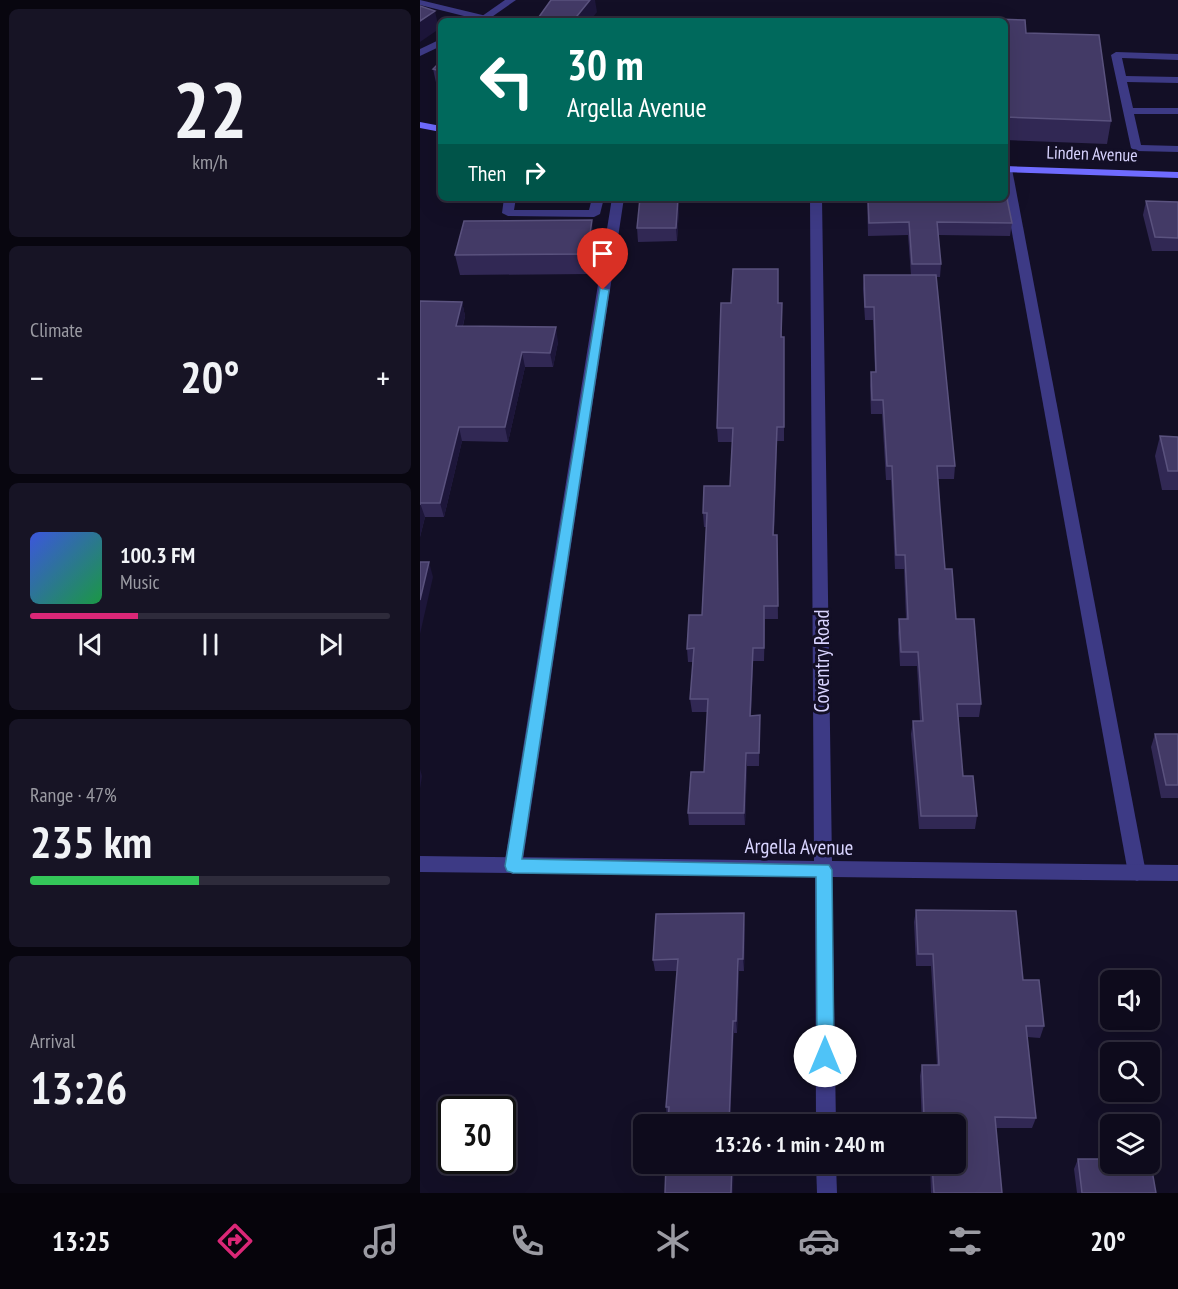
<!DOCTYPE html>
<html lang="en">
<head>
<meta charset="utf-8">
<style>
	body { margin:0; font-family:"PT Sans Narrow",sans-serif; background:#171425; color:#f1f3f6; height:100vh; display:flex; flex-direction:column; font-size:22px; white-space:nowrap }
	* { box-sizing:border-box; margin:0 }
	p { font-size:20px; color:#9b9ba3 }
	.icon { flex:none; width:33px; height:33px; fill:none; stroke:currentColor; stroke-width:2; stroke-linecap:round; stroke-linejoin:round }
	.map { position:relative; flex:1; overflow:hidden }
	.panel { display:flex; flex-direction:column; gap:9px; padding:9px; background:#08060f; width:420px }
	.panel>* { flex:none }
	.banner { position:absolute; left:18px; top:18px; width:570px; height:183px; border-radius:9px; box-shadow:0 6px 24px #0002,0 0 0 2px #2e2b3b; background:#00695c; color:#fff; overflow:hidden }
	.controls { position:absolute; left:680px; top:970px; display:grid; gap:12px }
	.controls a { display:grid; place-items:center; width:60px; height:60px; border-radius:9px; background:#0e0b1c; box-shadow:0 6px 24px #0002,0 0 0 2px #2e2b3b; font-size:30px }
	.speed { position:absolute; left:18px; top:1096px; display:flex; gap:12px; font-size:30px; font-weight:700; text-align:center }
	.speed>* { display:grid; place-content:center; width:78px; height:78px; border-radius:50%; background:#0e0b1c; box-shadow:0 6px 24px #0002,0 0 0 2px #2e2b3b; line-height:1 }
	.speed .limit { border:3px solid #111; border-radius:9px; background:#fff; color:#111 }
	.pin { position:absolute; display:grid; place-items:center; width:51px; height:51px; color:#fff; margin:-62px -26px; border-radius:50% 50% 50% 0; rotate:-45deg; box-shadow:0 0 6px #0007 }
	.pin .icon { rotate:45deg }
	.me { position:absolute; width:66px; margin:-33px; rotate:0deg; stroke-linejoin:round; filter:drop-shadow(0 0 4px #0008) }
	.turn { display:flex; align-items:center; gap:21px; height:126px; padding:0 30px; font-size:27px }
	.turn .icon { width:78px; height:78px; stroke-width:2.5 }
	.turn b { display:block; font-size:42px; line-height:51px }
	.then { display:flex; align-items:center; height:57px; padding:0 30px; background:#0003; gap:12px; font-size:22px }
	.big { font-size:45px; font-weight:800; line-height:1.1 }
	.panel .card { flex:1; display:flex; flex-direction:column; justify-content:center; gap:9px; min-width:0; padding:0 21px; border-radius:9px; background:#171425 }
	.panel .dial { align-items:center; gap:0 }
	.dial b { font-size:78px; line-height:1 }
	.song { display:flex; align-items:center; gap:18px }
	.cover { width:72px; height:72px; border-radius:9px; background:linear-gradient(135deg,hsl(230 70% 55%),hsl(140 70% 35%)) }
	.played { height:6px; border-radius:3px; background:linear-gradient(90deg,#db2777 30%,#2e2b3b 30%) }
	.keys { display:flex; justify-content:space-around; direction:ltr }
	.heat { display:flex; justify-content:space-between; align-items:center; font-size:33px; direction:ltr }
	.charge { height:9px; border-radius:4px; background:linear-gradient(90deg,#34c759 47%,#2e2b3b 0) }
	.trip { position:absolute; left:213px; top:1114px; width:333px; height:60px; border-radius:9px; background:#0e0b1c; box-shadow:0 6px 24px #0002,0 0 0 2px #2e2b3b; font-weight:800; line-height:60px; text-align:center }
	.tabs { display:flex; height:96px; justify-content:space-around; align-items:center; background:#06040b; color:#9b9ba3 }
	.tabs .icon { width:42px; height:42px }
	.tabs .active { color:#db2777 }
	.tabs b { font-size:27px; color:#f1f3f6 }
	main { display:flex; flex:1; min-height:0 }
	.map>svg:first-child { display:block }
</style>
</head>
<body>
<main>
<section class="panel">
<div class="card dial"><b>22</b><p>km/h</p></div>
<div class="card"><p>Climate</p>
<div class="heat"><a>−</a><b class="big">20°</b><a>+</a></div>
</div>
<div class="card">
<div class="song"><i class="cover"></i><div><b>100.3 FM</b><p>Music</p></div></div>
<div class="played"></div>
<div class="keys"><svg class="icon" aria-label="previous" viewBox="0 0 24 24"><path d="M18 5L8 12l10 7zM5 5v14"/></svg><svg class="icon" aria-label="pause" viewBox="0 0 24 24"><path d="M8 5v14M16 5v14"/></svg><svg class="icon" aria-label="next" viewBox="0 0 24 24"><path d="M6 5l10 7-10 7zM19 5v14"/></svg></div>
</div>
<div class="card"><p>Range · 47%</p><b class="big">235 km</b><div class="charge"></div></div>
<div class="card"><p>Arrival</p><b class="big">13:26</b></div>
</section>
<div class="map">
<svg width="758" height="1193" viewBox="0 0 758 1193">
	<rect width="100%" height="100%" fill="#130f26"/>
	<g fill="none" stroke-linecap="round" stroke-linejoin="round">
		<g fill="#3d3a85" fill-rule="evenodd">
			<polygon points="0,0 79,19 81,21 64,21 0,5"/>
			<polygon points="696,52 758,54 758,60 702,58 706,76 758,77 758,83 707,82 713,108 758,108 758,114 714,114 721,145 758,146 758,152 716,151 711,148 691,55"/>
			<polygon points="585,166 592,169 726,873 723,878 717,881 711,878 708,873 585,194"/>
			<polygon points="84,198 96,198 94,210 169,210 172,198 184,198 180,214 174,217 88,216 82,213"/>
			<polygon points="192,198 204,198 102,866 99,871 93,874 87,871 84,866"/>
		</g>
		<g fill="#3d3a85" fill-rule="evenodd">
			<polygon points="85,0 96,0 66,21 55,21"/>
			<polygon points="21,39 21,46 0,56 0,49"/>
			<polygon points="390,198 402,198 412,861 758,865 758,881 412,877 416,1125 396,1125 395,876 0,872 0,856 394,861"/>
			<polygon points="396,1164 416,1164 417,1193 397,1193"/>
		</g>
		<g fill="#6f6bff" fill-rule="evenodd">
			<polygon points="0,122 21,126 21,132 0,128"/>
			<polygon points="585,166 758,172 758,178 585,172"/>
		</g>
	</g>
	<g fill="#312854">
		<polygon points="585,21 606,33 691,121 687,144 585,140"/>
		<polygon points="21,61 21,88 17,87 13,69"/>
		<polygon points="447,198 585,198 592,223 590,236 518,235 521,264 520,277 516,277 535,466 534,479 518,479 525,569 536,619 561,704 559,717 538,717 543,776 557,816 555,829 499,829 491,734 493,721 500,721 497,666 480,666 478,633 479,619 486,619 484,569 475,569 471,480 466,480 462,414 451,414 450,386 451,372 455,372 453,320 445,320 443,289 444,275 491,275 488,235 448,236"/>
		<polygon points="726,201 758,202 758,251 732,251 723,215"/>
		<polygon points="259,208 257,241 218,242 217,228"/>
		<polygon points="174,239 169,274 40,275 35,255"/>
		<polygon points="0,301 42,302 45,316 43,326 138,342 133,367 105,367 88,442 42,441 24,517 5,517 0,537"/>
		<polygon points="358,303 364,351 364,441 357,441 354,535 357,535 358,619 345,619 344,661 333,661 331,716 340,715 339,766 327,766 325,825 269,825 268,813 284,772 287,712 272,712 270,699 273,662 268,662 267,649 282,615 286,527 284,527 283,513 310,486 312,442 298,442 297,428"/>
		<polygon points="740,436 758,437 758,490 742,490 735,456"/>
		<polygon points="735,734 758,734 758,798 741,798 731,747"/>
		<polygon points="496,910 603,980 624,1026 620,1038 607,1037 616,1118 612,1128 576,1128 582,1193 511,1193 510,1164 536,1164 536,1125 502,1125 500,1076 502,1065 517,1065 511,966 496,966 494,922"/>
		<polygon points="325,925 324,971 319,971 317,1033 314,1033 249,1117 247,1117 246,1107 257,971 235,971 233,960"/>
		<polygon points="658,1159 736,1193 657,1193 654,1169"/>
	</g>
	<g fill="#1d163a">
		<polygon points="170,0 175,0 177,12 170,21 153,21"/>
		<polygon points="15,11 19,29 0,42 0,21"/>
		<polygon points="258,198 259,208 257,241 256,228"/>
		<polygon points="172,220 174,239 169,274 167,254"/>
		<polygon points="42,302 45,316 39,340 36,326"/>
		<polygon points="136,327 138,342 133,367 130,353"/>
		<polygon points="102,352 105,367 88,442 85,427"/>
		<polygon points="39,427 42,441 24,517 20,503"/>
		<polygon points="357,427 357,441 353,549 353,535"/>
		<polygon points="0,503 5,517 0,537"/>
		<polygon points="9,562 13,577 0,634 0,600"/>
		<polygon points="333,648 333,661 330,729 330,716"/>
		<polygon points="326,753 327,766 325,825 324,813"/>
		<polygon points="0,769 2,776 0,789"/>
		<polygon points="324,913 325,925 324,971 323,959"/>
		<polygon points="318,959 319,971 317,1033 316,1021"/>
		<polygon points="313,1021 314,1033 310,1125 309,1125"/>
		<polygon points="312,1164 314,1164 313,1193 311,1193"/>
	</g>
	<g fill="#433a66" stroke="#5a527e" stroke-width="1.5">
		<polygon points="131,0 170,0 153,21 116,21"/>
		<polygon points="0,6 15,11 0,21"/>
		<polygon points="575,19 605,20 606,33 679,35 691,121 585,117 585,21 575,21"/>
		<polygon points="21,61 21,71 13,69"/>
		<polygon points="585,189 592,223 517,222 521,264 492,264 489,222 449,223 448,198 585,198"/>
		<polygon points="220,198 258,198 256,228 217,228"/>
		<polygon points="726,201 758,202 758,238 735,237"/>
		<polygon points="172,220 167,254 35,255 44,221"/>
		<polygon points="313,269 358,269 358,303 362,303 361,337 364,337 364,427 357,427 353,535 357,535 358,606 344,606 344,648 333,648 330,716 340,715 339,753 326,753 324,813 268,813 271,772 284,772 288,699 270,699 274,648 267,649 269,615 282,615 287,513 283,513 284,486 310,486 313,428 297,428 301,303 311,303"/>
		<polygon points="444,275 516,275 535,466 517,466 520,508 525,569 532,569 536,619 554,619 561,704 537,704 543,776 553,776 557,816 501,816 493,721 503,721 498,652 481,652 479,619 488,619 485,555 476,555 472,466 467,466 463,400 452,400 451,372 456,372 454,307 445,307"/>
		<polygon points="0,301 42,302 36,326 136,327 130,353 102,352 85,427 39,427 20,503 0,503 0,505"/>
		<polygon points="740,436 758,437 758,471 748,471"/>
		<polygon points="0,562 9,562 0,600"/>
		<polygon points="735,734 758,734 758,785 746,785"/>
		<polygon points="496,910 596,911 603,980 619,980 624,1026 606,1026 616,1118 575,1117 582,1193 514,1193 512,1164 536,1164 536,1125 510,1125 510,1117 504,1117 502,1065 519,1065 513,954 498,954"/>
		<polygon points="324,913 323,959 318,959 316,1021 313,1021 309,1125 248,1125 249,1107 246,1107 258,959 233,960 236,914"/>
		<polygon points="658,1159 690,1159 690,1164 729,1164 729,1159 730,1159 736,1193 662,1193"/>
		<polygon points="246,1164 312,1164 311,1193 245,1193"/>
	</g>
	<polygon fill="#4fc3f7" stroke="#337fa1" stroke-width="1.5" points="180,288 189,290 102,859 409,865 412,870 414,1056 412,1062 405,1064 399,1062 397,1056 396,877 93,873 87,871 85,866"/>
	<g text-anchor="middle" stroke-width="6" stroke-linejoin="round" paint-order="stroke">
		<g font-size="18" fill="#d9d4ff" stroke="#130f26">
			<text transform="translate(672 154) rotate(2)" y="6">Linden Avenue</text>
		</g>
		<g font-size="21" fill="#d9d4ff" stroke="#130f26">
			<text transform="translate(402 661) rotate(-90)" y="7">Coventry Road</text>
			<text transform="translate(379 847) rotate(1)" y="7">Argella Avenue</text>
		</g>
	</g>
</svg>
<div class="controls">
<a><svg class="icon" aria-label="sound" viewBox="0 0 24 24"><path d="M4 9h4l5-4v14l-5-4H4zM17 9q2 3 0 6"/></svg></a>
<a><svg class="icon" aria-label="search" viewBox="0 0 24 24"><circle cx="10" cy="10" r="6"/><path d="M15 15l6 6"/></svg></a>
<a><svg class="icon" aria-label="layers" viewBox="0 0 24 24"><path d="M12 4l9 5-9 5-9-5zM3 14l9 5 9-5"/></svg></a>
</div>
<div class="speed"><div class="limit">30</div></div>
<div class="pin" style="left:183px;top:290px;background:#d93025"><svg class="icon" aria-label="arrive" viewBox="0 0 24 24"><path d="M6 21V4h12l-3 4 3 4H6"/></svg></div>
<svg class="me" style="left:405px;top:1056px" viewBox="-20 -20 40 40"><circle r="19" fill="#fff"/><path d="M0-13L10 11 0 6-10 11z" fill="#4fc3f7"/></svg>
<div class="trip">13:26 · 1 min · 240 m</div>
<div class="banner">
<div class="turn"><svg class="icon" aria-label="left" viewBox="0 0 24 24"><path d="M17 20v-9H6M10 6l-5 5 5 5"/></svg><div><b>30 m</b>Argella Avenue</div></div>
<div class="then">Then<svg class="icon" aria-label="right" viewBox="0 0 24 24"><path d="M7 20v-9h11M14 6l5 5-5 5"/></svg></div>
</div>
</div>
</main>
<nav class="tabs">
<b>13:25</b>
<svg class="icon active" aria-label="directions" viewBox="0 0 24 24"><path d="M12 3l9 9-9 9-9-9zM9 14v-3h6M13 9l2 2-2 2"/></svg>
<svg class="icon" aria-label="music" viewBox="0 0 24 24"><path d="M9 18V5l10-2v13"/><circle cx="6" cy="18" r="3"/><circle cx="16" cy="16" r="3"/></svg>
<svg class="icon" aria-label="phone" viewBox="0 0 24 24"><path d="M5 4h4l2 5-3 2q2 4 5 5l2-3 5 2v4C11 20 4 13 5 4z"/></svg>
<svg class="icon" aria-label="climate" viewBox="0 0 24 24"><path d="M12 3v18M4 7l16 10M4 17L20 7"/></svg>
<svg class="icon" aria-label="car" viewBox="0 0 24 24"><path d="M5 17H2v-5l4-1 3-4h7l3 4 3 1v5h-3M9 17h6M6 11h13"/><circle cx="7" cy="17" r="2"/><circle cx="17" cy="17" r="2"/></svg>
<svg class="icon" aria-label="filters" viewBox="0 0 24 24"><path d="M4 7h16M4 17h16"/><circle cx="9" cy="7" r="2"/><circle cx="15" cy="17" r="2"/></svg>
<b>20°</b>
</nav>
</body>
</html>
